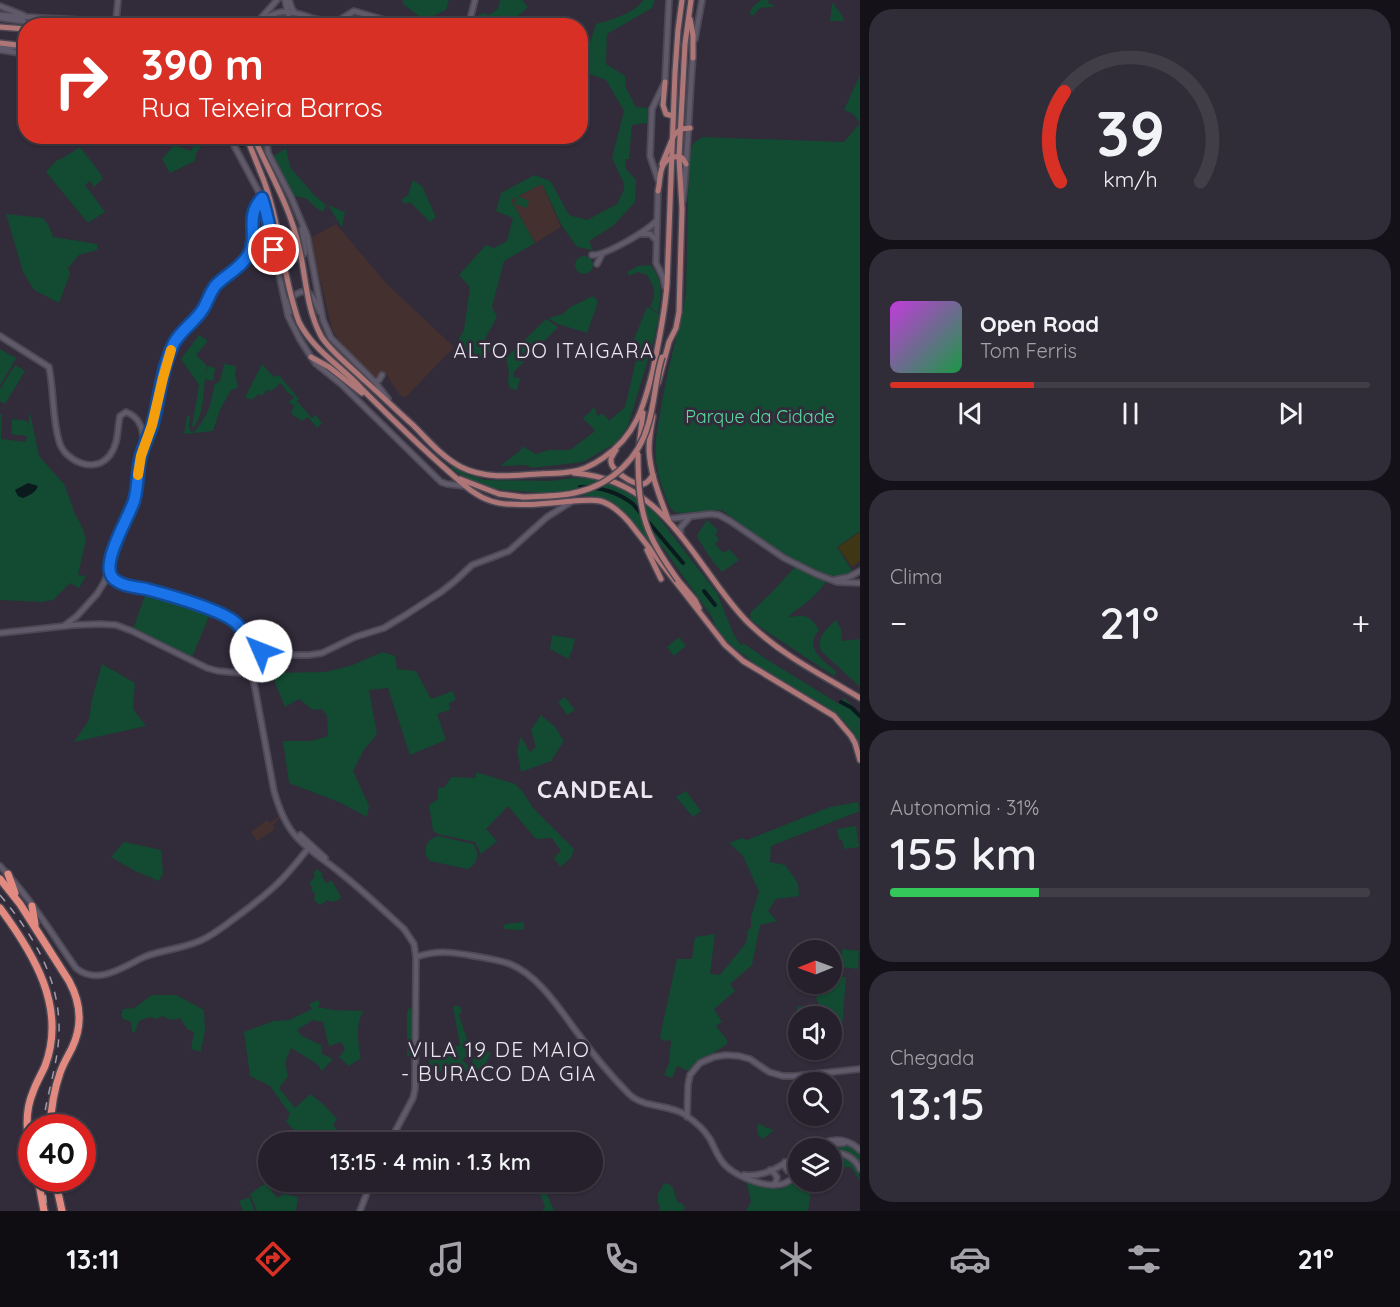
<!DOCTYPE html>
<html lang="pt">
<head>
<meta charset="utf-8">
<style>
	body { margin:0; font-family:Quicksand,sans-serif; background:#312d38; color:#f1f3f6; height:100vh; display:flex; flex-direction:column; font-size:22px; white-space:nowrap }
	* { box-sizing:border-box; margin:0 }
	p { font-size:20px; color:#a3a3a9 }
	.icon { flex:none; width:33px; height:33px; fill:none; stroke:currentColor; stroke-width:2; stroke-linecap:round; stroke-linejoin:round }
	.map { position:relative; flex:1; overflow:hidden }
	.details { display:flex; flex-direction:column; gap:9px; padding:9px; background:#141218; width:540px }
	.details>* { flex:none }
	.guide { position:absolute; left:18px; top:18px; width:570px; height:126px; border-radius:24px; box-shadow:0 2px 4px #0004,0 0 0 2px #423e48; background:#d93025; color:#fff; overflow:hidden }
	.needle { width:39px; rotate:269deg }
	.buttons { position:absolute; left:788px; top:940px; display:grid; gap:12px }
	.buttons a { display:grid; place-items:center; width:54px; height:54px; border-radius:50%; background:#25202c; box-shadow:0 2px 4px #0004,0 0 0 2px #423e48; font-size:30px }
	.speed { position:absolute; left:18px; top:1114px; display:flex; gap:12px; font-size:30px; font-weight:700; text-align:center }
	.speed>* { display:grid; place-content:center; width:78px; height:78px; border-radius:50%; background:#25202c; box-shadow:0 2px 4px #0004,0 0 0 2px #423e48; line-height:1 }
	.speed .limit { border:9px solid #d22; background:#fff; color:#111 }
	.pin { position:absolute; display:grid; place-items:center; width:51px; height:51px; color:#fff; margin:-26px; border:3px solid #fff; border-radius:50%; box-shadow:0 2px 6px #0007 }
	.me { position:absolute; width:66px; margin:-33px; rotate:314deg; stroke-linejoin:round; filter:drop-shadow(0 0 4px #0008) }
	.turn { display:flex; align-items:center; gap:21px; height:126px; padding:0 24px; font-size:27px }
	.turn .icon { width:78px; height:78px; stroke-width:2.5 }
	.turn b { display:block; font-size:42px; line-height:51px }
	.big { font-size:45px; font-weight:600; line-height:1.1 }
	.details .card { flex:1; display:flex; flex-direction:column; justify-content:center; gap:9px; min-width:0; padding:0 21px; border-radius:24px; background:#312d38 }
	.details .dial { align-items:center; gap:0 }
	.dial svg { height:156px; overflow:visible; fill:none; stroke:#423e48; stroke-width:7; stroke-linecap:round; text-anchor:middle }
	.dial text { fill:#f1f3f6; stroke:none }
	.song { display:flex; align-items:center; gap:18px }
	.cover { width:72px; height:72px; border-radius:9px; background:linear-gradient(135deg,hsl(290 70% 55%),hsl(140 70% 35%)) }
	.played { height:6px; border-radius:3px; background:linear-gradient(90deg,#d93025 30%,#423e48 30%) }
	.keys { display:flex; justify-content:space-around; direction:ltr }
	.heat { display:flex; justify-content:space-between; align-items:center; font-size:33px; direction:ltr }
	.charge { height:9px; border-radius:4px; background:linear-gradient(90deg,#34c759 31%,#423e48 0) }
	.trip { position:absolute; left:258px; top:1132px; width:345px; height:60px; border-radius:30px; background:#25202c; box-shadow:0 2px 4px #0004,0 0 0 2px #423e48; font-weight:600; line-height:60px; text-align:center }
	.tabs { display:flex; height:96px; justify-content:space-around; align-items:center; background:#0f0d12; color:#a3a3a9 }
	.tabs .icon { width:42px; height:42px }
	.tabs .current { color:#d93025 }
	.tabs b { font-size:27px; color:#f1f3f6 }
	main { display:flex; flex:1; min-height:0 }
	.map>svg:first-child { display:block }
</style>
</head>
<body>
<main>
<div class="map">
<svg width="860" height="1211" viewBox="0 0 860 1211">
	<rect width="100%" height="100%" fill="#312b3a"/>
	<g fill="#44302f">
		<polygon points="542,184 561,227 535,243 511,200"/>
		<polygon points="336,224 387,284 454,347 405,398 399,394 385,372 376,378 343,347 332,329 310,238"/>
		<polygon points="279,816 280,818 273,825 275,829 257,841 251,832 267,820 270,823"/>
	</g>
	<g fill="#134a32">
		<polygon points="403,0 449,0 446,10 424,20 403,4"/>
		<polygon points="500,0 522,0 528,7 508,25 472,25 475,17 483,13 489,15 498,9"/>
		<path d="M643 0H655L652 8 607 34 606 64 625 76 626 88 636 107 648 108 647 123 632 125 629 159H625L626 169 636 180 635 202 613 226 589 241 593 250 577 247 562 226 542 184 518 196 529 201 527 208 515 204 517 197 511 200 535 243 504 261 492 307 497 317 485 339 492 348 477 362 456 344 464 330 470 287 459 275 486 245 494 248 507 241 513 218 496 211 501 193 534 175 548 180 551 182 569 215 587 220 617 204 624 190V184L612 158 624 111 606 80 581 71 596 24C609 21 637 12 643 0Z"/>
		<path d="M761 0H771L768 1 769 4 774 5 773 7 760 8 754 15H750C750 7 756 4 761 0Z"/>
		<path d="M832 4H834C837 10 843 14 844 21H830Z"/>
		<path d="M860 75V531L837 547 853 572 834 578 778 552 722 510 682 513C670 513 669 505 665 495 661 484 657 472 656 460 654 445 657 429 660 414 663 394 667 374 672 355 677 334 683 314 686 292L689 149 696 141 703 137 844 142 860 123 853 114 844 110Z"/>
		<polygon points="197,139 205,142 196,153 195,161 170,173 162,159 174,145 191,151"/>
		<polygon points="80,147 100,173 103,179 94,187 90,181 85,185 105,212 88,223 46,172 57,160 63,158"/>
		<polygon points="286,148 290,167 314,195 326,205 323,212 315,207 307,199 292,195 272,157"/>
		<polygon points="413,180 422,186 436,217 430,222 410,202 405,204 401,200 408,195"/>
		<polygon points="328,205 345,212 342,228"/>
		<polygon points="6,214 43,218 49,226 53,237 97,244 97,250 79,255 68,268 70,274 59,303 34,290 23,272"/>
		<circle cx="584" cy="265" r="9"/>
		<path d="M650 265C663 278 662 296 658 313L650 307C657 293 655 289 647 275L638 272 629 276 627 272 638 266Z"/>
		<polygon points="593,296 597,300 597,305 587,333 558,324 548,318 563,314 570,307"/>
		<polygon points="647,307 659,314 655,336 628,426 616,443 583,462 532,468 526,465 500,466 520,451 522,446 536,454 548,450 570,450 595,431 583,418 591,411 592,408 596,409 597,417 602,413 609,420 608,422 625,407 638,351 632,344"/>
		<polygon points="546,319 558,327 513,373 513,377 520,378 517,390 510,388 510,391 508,382 509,373 506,358"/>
		<path d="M199 335 208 341 196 355 207 366 206 372 208 366 215 368 213 381 205 379C203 395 204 415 193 428L192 426 199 385 181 359Z"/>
		<polygon points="0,349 16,358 0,386"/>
		<path d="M224 364 236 366V370L235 373 238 388 231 390 220 410 213 431 184 434 187 416H190L189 425 190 431 194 432C208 416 211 406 214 385L220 381Z"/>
		<polygon points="262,364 274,377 279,375 299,399 297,401 312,418 316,415 322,423 317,428 308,417 302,421 291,414 294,405 288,403 294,397 287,392 281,383 270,392 268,389 262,396 259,394 251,400 245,397"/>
		<polygon points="15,365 25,371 5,404 0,401 0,389"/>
		<polygon points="30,412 39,456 64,484 75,514 83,529 86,540 78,575 86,576 79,588 70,583 53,600 41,602 0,600 0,414 2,414 1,439 26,442 27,436 11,434 12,419 28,421 27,434"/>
		<path d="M452 466 466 474 485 480 550 481 572 478 593 479 613 484 636 494 652 509 717 593 733 633 741 646 743 643 763 657 839 704 844 698 860 713V747C847 708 801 694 768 675 758 668 750 659 740 652 727 642 717 632 712 617L661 545 653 549 616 504 602 498 590 496 504 490C482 486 469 481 451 468Z"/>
		<path d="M707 520 718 530 715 535 719 539 715 544 723 553 729 549 739 560 722 572C715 564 709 557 704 548 702 543 698 541 697 535Z"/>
		<path d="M796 566 826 581C821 590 813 597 805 604 799 609 793 610 789 617 805 615 810 614 819 630 803 648 824 661 837 672L834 676 766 631 751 620 750 613 772 592Z"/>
		<polygon points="146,593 168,598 211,612 192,657 133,629"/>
		<path d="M836 620 841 629 842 641 860 639V687L821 651C816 636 827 629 836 620Z"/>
		<polygon points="552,635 575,639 572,651 568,659 550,649"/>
		<polygon points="679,637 686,646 674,656 667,647"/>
		<polygon points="383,652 395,656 397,669 416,671 431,699 453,691 456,700 449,703 450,710 437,714 446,740 410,755 388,688 369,690 377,734 363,751 353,771 369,806 367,817 341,803 289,783 283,741 311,741 328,736 327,716 322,709 313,710 299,699 285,707 271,673 325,672 350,666"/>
		<polygon points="102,664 135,683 133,709 146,726 74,742 89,720 92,699"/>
		<polygon points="565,697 575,710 567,715 558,702"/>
		<polygon points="541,715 555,727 564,741 551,761 521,772 517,750 521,736 530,752 536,747 531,730"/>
		<polygon points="476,772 515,784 523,792 533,808 574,849 571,858 560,867 554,858 561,851 552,838 536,839 508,806 486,829 497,841 481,854 475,842 438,834 433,831 429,805 438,799 438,788 445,787 451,777 476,778"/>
		<polygon points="686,791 701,811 693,817 676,797"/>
		<path d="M858 802 860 811 771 846 770 862 785 865 798 883 799 896 776 899 768 911 777 921 760 925 752 965 730 984 735 991 714 1009 722 1022 716 1026 727 1040V1044C712 1056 701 1055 688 1071L677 1066 672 1078 664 1075 669 1063 671 1040 665 1041 661 1039 660 1036 677 959H692L695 937 715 934 710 974 720 975 746 943 748 930 751 928V916L759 892 743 856 729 843 742 838 747 840 830 807Z"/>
		<polygon points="856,826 859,847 844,849 842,840 839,840 837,829"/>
		<path d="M438 836 473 844C480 852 478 865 467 869L430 861C421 852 426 839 438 836Z"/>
		<polygon points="124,842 161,850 163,874 159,881 135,871 111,857"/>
		<path d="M317 869 323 874 321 876 324 879V881L327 884 330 880C335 884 337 891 341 896L339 900 331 902 328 900 320 905 314 900 315 894 311 890 313 887 309 884 315 876 313 874Z"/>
		<polygon points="524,922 524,930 505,929 503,927 505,924"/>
		<polygon points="842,949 859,951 858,969 841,967"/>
		<polygon points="831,976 846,977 842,1029 831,1038 831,1017 798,1017 798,1036 795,1035 797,1006 807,1007 810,1015 821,1009 816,998 826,984 831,984"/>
		<path d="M152 995H176L204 1010 205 1030 201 1052 191 1049 194 1032 187 1029 180 1018C173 1020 170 1021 163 1016L155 1019 150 1017 139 1021 135 1032H132L131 1022 123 1019 121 1015 123 1009 134 1008Z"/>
		<path d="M318 1000 320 1005 317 1007 334 1010 364 1011C355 1022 358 1045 361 1058L349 1066 339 1057 345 1049 341 1042 329 1046 323 1022 313 1020 297 1030 302 1036 321 1045 322 1054 333 1059 322 1071 317 1064 291 1048 285 1063 288 1076 279 1088 295 1108 310 1094 323 1104 337 1119 333 1125 339 1132 334 1142 335 1143H304L286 1121 290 1114 270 1086 250 1076 244 1032 274 1021 289 1020 312 1009 309 1004Z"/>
		<path d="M453 1006H460L462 1011 459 1015 468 1042 475 1041 476 1048 462 1060 472 1068 455 1077 445 1070 435 1073C429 1065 427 1062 432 1053L445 1054V1046H460Z"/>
		<polygon points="414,1007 413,1056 407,1056 407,1013 408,1009"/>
		<polygon points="479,1047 491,1053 482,1071 471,1065"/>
		<polygon points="758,1123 765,1127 774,1130 763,1139 758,1135 757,1130"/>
		<path d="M841 1144 851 1147 860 1154V1165C853 1154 843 1151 831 1151V1149H821L828 1145Z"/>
		<path d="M838 1154C852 1158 860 1166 860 1181L851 1167 831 1168V1156Z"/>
		<polygon points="798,1177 798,1182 815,1182 811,1191 808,1211 746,1211 751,1202 747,1184 744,1180 776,1189 783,1188"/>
		<polygon points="536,1182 548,1182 547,1194 554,1211 542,1211 545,1207"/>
		<polygon points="266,1183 277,1198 283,1194 298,1197 296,1211 257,1211 250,1194"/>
		<polygon points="664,1183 669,1184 673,1188 674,1192 678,1203 682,1203 685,1208 683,1211 659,1211 660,1205 658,1204 658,1194"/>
		<polygon points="249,1197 255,1211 243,1211 239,1201"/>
	</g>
	<polygon fill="#3e3615" points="860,532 860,561 852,567 838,547"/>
	<path fill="#0a1a1d" d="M28 483 38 486C35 493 30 495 23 498L18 496 15 490Z"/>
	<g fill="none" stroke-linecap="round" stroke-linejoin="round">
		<g stroke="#0a1a1d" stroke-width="4">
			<polyline points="238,136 242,145"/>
			<path d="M580 487C600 487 618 492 633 504L683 563"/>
			<polyline points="704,591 715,605"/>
			<polyline points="841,702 852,708 860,716"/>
		</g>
		<g stroke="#4b4753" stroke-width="8">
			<g id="secondary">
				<polyline points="285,0 289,17 293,24"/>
				<polyline points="289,0 292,9 295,13"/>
				<polyline points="0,6 23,15"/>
				<path d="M0 15C56 20 112 20 168 26"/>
				<polyline points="0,18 23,21 29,26"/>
				<polyline points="116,21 118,0"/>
				<path d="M256 23C264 19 273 13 282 12 300 10 316 24 338 21"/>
				<polyline points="121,26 134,24"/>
				<polyline points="254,26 277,0"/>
				<path d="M267 26C276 18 287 23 298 26"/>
				<polyline points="330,26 354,11 388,21 395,26"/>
				<polyline points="467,26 469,23 475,0"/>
				<polyline points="695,39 702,0"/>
				<polyline points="0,47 15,47"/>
				<polyline points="0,50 26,54"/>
				<polyline points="229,136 262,198 268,214 268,223 288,316 299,338 311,357 316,364 341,384 441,482 447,484 464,486"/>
				<polyline points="266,136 268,153 291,197 307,235 323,320 331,338 375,382 388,399"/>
				<polyline points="658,180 650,156 652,109 665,82 669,0"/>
				<polyline points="658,189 656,263 663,277 665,287"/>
				<path d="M683 200C688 152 689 104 693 56"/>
				<path d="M269 216 272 220C276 239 277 275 305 253L302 229"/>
				<polyline points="640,234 650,234 656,240"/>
				<path d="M592 255C605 256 649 230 657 220"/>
				<polyline points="597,264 602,254"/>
				<path d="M290 312 289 300C308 282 313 296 320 312"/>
				<path d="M0 336 49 367C54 391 52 417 59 441 64 461 95 475 110 455 119 443 117 429 120 416L126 412C139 417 144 429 143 443"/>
				<polyline points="375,382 379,380 382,375"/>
				<polyline points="668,519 710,514 719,515 730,521 784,558 816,574 837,582 860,583"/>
				<polyline points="681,536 680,528 689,518"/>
				<polyline points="834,580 849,577 860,571"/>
				<path d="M105 581 109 579H115L132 586 170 595 218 612 238 625 244 635 248 650 274 791C278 805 284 822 294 834 304 847 320 857 333 867 358 886 381 908 404 929L414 944 416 957 415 1089 413 1098 389 1143"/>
				<polyline points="64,626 77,616 97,594 105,581 114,550 135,497 141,456 152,425 163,378 175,342 180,334 200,313 214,287 240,266 246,258 252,244 253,213 256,205 262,198"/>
				<polyline points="0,633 74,625 100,624 116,625 132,631 207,668 218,671 252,674"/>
				<polyline points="248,650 258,649 268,654"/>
				<polyline points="249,658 270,655 309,655 322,653 355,637 384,628 404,616 441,592 455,581 472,565 509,551 547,517 571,502"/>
				<polyline points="300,835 325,858"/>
				<path d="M0 866C29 896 52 934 76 968 97 986 123 967 144 957 161 950 180 949 197 942 211 937 223 927 235 918 250 907 265 896 278 883 290 872 300 858 311 845"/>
				<path d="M416 957C438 950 452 952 474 956 486 958 499 960 510 964 538 975 559 1008 576 1031 592 1053 610 1075 629 1094 643 1108 667 1104 684 1114 693 1120 704 1129 710 1139 715 1148 718 1159 726 1166 737 1177 770 1190 785 1183 790 1181 795 1176 798 1171"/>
				<polyline points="687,1117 688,1085 690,1075 700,1063 714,1057 726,1055 739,1056 750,1059 769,1072 783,1076 795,1076 860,1069"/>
				<path d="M809 1149C827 1139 844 1135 860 1150"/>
				<polyline points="817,1149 827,1144 844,1143"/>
				<path d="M831 1153C845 1152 854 1157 860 1169"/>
				<polyline points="785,1162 785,1167 788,1171 797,1173"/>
				<polyline points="770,1170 774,1173 777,1177 776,1182 773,1185"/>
				<path d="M744 1175C764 1178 782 1165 798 1155"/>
				<polyline points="360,1211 371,1182"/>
			</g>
		</g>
		<g stroke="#4b4753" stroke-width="8">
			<g id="primary">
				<polyline points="690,19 693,35 693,58"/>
				<polyline points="0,27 26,29"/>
				<polyline points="0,43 26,46"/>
				<polyline points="665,82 663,105 666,114 673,116"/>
				<polyline points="246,136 260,171"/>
				<polyline points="253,136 263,157"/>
				<polyline points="662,164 674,135 681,129 690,128"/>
				<path d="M658 191C661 178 658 161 674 157 681 155 683 158 686 164"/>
				<path d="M299 322C314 351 340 365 361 388 389 416 417 444 447 470 461 482 473 495 491 501 512 508 550 503 573 501 582 501 591 499 600 501 612 504 621 513 629 522L725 645 743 661 834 716 851 736 855 743 860 760"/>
				<polyline points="311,357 329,367 362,393"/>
				<path d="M363 379C380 394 396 410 413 425 428 440 442 457 461 467 485 479 512 476 537 474 548 473 559 474 569 472 581 471 593 465 603 458 636 436 644 406 653 370 659 341 665 313 667 284L675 72 678 30 682 0"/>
				<polyline points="658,383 669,342 676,328 679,312 682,209 679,157 685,44 691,0"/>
				<path d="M653 416C651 427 649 438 649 450 650 474 660 497 668 519"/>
				<polyline points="639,446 643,413"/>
				<path d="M616 450C615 451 611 458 611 459 609 470 633 485 643 484 648 483 650 479 653 475"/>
				<path d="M574 473C650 479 680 535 721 590 731 603 741 617 754 628 785 657 824 676 860 698"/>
				<polyline points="460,479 499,494 523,497"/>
				<polyline points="647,550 661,579"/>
				<polyline points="678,580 695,600 699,608"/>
			</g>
		</g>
		<g stroke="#4b4753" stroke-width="10">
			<g id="highway">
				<polyline points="8,874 15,893"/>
				<path d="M0 879 20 904 69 981C81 1003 83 1025 72 1048 68 1056 63 1064 60 1073 54 1090 51 1110 50 1128"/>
				<polyline points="32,906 35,924"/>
				<path d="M0 908C34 954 67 1008 45 1066 41 1075 36 1083 33 1092 24 1113 26 1134 32 1156"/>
				<polyline points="38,1179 44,1211"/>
				<polyline points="55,1179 62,1211"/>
			</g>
		</g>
		<use href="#secondary" stroke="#5f596a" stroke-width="4.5"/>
		<use href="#primary" stroke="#ae7677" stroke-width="5"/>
		<use href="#highway" stroke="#e28a80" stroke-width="7"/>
		<g stroke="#a09ba7" stroke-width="1.5" stroke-dasharray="8 8" stroke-linecap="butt">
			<path d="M0 895C36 938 65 987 58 1046 55 1074 45 1100 43 1128"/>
			<polyline points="44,1179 47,1211"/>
		</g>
		<g stroke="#4b4753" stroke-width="8" stroke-linecap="butt">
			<g id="primary-bridge">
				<path d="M263 157C277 186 292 215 299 247 306 276 306 308 321 336 329 350 351 367 363 379"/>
				<path d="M260 171C281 220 281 273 299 322"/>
				<path d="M638 454C638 481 639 511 651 536 658 552 668 566 678 580"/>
				<path d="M523 497C541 496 560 497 578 492 612 484 639 458 648 425 655 403 655 379 662 357"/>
			</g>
		</g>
		<use href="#primary-bridge" stroke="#ae7677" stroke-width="5"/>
	</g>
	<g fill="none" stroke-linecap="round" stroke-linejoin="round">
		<g stroke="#114b97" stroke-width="15">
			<path id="route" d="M261 651 258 649 248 650C246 641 244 632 238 625 227 611 165 594 146 589 136 587 119 586 112 577 101 562 129 517 134 501 138 488 137 474 140 460 142 448 148 438 152 426 160 399 161 369 174 343 181 330 195 322 203 309 208 301 210 292 216 285 227 274 241 268 249 254 259 233 244 218 262 198 268 215 270 232 274 250"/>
		</g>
		<use href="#route" stroke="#1a73e8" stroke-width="10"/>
		<polyline stroke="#f59e0b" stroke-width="10" points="138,475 141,456 152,425 163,378 171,350"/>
	</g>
	<g text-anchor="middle" stroke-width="6" stroke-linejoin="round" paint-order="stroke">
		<g font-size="18" fill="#59daa0" stroke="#312b3a">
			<text x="760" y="423">Parque da Cidade</text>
		</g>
		<g font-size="20" letter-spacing="1.5" fill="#eae7f1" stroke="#312b3a">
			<text x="554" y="358">ALTO DO ITAIGARA</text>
		</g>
		<g font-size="21" letter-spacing="1.5" fill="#eae7f1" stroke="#312b3a">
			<text x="499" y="1057">VILA 19 DE MAIO<tspan x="499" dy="24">- BURACO DA GIA</tspan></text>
		</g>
		<g font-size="24" font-weight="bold" letter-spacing="1.5" fill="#eae7f1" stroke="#312b3a">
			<text x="596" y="798">CANDEAL</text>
		</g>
	</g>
</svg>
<div class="buttons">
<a><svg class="needle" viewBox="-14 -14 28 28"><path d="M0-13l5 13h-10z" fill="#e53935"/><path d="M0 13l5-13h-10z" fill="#a3a3a9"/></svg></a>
<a><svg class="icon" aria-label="sound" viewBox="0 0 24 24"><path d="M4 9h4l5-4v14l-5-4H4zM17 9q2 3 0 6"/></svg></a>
<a><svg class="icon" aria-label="search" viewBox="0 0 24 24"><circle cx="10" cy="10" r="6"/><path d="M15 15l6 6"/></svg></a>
<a><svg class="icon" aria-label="layers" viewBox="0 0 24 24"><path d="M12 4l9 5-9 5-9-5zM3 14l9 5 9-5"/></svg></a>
</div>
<div class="speed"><div class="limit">40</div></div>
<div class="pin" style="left:274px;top:250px;background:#d93025"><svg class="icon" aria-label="arrive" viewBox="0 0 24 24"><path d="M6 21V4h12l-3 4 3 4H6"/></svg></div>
<svg class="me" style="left:261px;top:651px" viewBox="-20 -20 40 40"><circle r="19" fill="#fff"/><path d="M0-13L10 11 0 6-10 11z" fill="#1a73e8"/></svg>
<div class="trip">13:15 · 4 min · 1.3 km</div>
<div class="guide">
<div class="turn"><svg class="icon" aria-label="right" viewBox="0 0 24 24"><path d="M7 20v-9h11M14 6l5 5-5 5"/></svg><div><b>390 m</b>Rua Teixeira Barros</div></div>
</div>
</div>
<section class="details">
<div class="card dial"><svg viewBox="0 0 100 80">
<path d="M14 69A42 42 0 1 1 86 69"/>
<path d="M14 69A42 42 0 0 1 16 23" stroke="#d93025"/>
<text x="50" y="56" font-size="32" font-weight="700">39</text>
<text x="50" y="72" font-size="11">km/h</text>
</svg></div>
<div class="card">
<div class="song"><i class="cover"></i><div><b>Open Road</b><p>Tom Ferris</p></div></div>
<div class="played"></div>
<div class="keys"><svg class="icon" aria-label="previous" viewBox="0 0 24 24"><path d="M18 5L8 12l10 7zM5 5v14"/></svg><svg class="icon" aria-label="pause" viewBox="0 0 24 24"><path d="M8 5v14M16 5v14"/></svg><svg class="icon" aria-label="next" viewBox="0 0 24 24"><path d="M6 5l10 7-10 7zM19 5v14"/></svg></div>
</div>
<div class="card"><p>Clima</p>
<div class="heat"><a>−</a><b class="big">21°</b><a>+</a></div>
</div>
<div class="card"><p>Autonomia · 31%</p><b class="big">155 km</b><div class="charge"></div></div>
<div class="card"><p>Chegada</p><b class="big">13:15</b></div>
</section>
</main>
<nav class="tabs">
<b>13:11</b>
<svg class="icon current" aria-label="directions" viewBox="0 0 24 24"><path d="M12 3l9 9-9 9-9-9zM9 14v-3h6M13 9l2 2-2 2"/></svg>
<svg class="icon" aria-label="music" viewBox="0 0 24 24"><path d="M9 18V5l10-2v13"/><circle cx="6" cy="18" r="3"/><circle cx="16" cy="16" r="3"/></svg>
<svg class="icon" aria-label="phone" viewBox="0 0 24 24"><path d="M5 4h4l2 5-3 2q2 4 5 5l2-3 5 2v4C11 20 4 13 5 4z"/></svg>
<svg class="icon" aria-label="climate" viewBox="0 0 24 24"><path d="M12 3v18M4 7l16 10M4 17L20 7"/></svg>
<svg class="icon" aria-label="car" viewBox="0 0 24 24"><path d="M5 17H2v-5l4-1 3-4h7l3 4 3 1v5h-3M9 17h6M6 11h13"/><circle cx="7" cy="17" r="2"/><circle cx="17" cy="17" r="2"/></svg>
<svg class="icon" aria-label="filters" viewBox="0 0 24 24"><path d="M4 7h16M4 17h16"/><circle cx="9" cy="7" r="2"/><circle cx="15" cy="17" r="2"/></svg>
<b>21°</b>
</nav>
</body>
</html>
